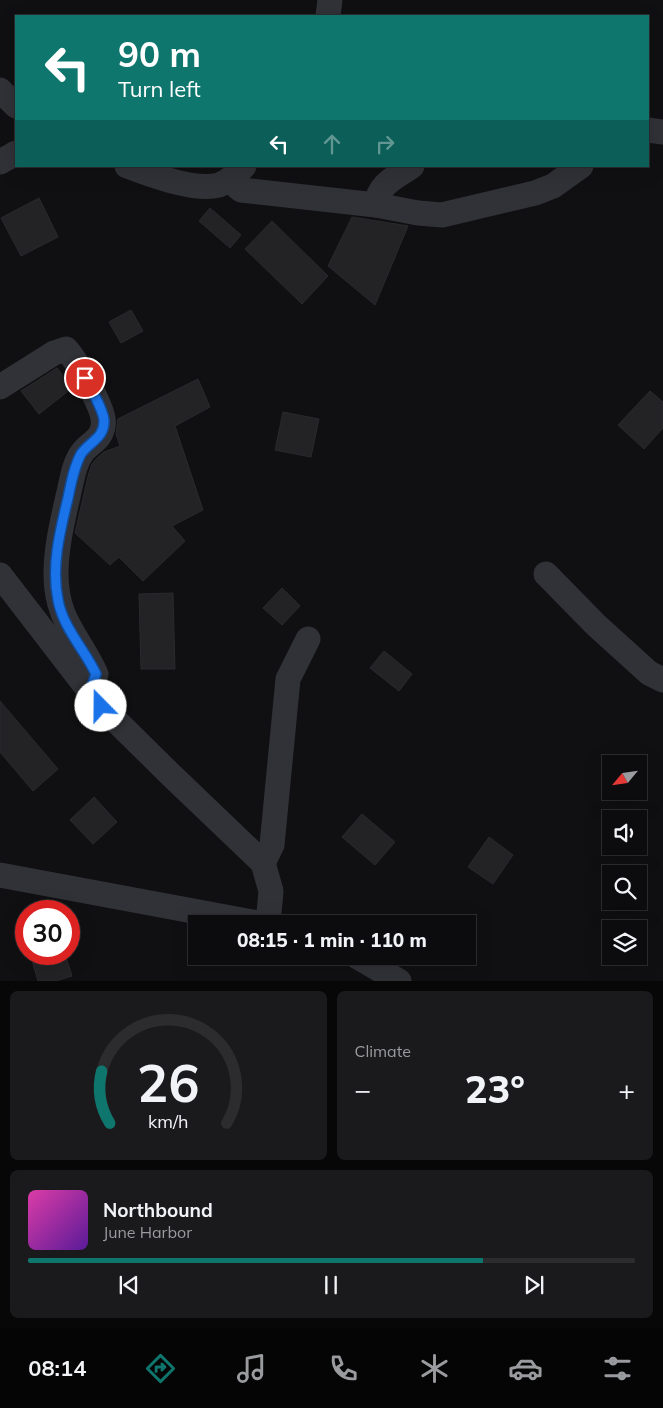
<!DOCTYPE html>
<html lang="en">
<head>
<meta charset="utf-8">
<style>
	body { margin:0; font-family:Mulish,sans-serif; background:#1a1a1c; color:#f1f3f6; height:100vh; display:flex; flex-direction:column; font-size:19px; white-space:nowrap }
	* { box-sizing:border-box; margin:0 }
	p { font-size:16px; color:#9a9b9e }
	.icon { flex:none; width:28px; height:28px; fill:none; stroke:currentColor; stroke-width:2; stroke-linecap:round; stroke-linejoin:round }
	.map { position:relative; height:981px; overflow:hidden }
	.drawer { display:flex; flex-direction:column; gap:10px; padding:10px; background:#070708; flex:1 }
	.drawer>* { flex:none }
	.top-card { position:absolute; left:15px; top:15px; width:634px; height:152px; border-radius:0px; box-shadow:0 5px 20px #0002,0 0 0 1px #2c2c2e; background:#0f766e; color:#fff; overflow:hidden }
	.needle { width:32px; rotate:241deg }
	.buttons { position:absolute; left:602px; top:755px; display:grid; gap:10px }
	.buttons a { display:grid; place-items:center; width:45px; height:45px; border-radius:0px; background:#0c0c0e; box-shadow:0 5px 20px #0002,0 0 0 1px #2c2c2e; font-size:25px }
	.speed { position:absolute; left:15px; top:900px; display:flex; gap:10px; font-size:25px; font-weight:700; text-align:center }
	.speed>* { display:grid; place-content:center; width:65px; height:65px; border-radius:50%; background:#0c0c0e; box-shadow:0 5px 20px #0002,0 0 0 1px #2c2c2e; line-height:1 }
	.speed .limit { border:8px solid #d22; background:#fff; color:#111 }
	.pin { position:absolute; display:grid; place-items:center; width:42px; height:42px; color:#fff; margin:-21px; border:2px solid #fff; border-radius:50%; box-shadow:0 1px 5px #0007 }
	.me { position:absolute; width:55px; margin:-28px; rotate:338deg; stroke-linejoin:round; filter:drop-shadow(0 0 4px #0008) }
	.turn { display:flex; align-items:center; gap:18px; height:105px; padding:0 20px; font-size:22px }
	.turn .icon { width:65px; height:65px; stroke-width:2.5 }
	.turn b { display:block; font-size:35px; line-height:42px }
	.lanes { display:flex; align-items:center; height:48px; padding:0 20px; background:#0003; justify-content:center; gap:25px; direction:ltr }
	.lanes .off { opacity:.35 }
	.big { font-size:38px; font-weight:800; line-height:1.1 }
	.drawer .card { flex:1; display:flex; flex-direction:column; justify-content:center; gap:8px; min-width:0; padding:0 18px; border-radius:8px; background:#1a1a1c }
	.drawer .dial { align-items:center; gap:0 }
	.dial svg { height:130px; overflow:visible; fill:none; stroke:#2c2c2e; stroke-width:7; stroke-linecap:round; text-anchor:middle }
	.dial text { fill:#f1f3f6; stroke:none }
	.song { display:flex; align-items:center; gap:15px }
	.cover { width:60px; height:60px; border-radius:8px; background:linear-gradient(135deg,hsl(320 70% 55%),hsl(270 70% 35%)) }
	.played { height:5px; border-radius:2px; background:linear-gradient(90deg,#0f766e 75%,#2c2c2e 75%) }
	.keys { display:flex; justify-content:space-around; direction:ltr }
	.heat { display:flex; justify-content:space-between; align-items:center; font-size:28px; direction:ltr }
	.drawer .tiles { flex:1; display:grid; gap:10px; grid-template-columns:1fr 1fr }
	.card:last-child { grid-column:span 2 }
	.trip { position:absolute; left:188px; top:915px; width:288px; height:50px; border-radius:0px; background:#0c0c0e; box-shadow:0 5px 20px #0002,0 0 0 1px #2c2c2e; font-weight:800; line-height:50px; text-align:center }
	.menu { display:flex; height:80px; justify-content:space-around; align-items:center; background:#050506; color:#9a9b9e }
	.menu .icon { width:35px; height:35px }
	.menu .selected { color:#0f766e }
	.menu b { font-size:22px; color:#f1f3f6 }
	.map>svg:first-child { display:block }
</style>
</head>
<body>
<div class="map">
<svg width="663" height="981" viewBox="0 0 663 981">
	<rect width="100%" height="100%" fill="#101012"/>
	<g fill="#232326" stroke="#2a2a2e">
		<polygon points="39,198 58,237 21,256 1,218"/>
		<polygon points="210,208 241,235 230,248 199,221"/>
		<polygon points="352,217 408,226 375,305 328,266"/>
		<polygon points="272,221 328,276 302,304 245,249"/>
		<polygon points="131,310 143,331 121,343 109,322"/>
		<polygon points="57,368 72,388 39,414 21,391"/>
		<polygon points="198,379 210,407 175,426 203,510 172,526 185,541 143,581 119,557 110,565 75,533 88,476 92,464 97,458 104,452 120,446 116,434 118,419"/>
		<polygon points="650,391 663,402 663,428 644,449 618,425"/>
		<polygon points="283,412 319,419 311,457 275,450"/>
		<polygon points="282,588 300,606 282,625 263,608"/>
		<polygon points="173,593 175,669 141,669 139,594"/>
		<polygon points="384,651 412,674 399,691 370,668"/>
		<polygon points="0,701 58,769 33,791 0,752"/>
		<polygon points="94,797 117,822 93,844 70,820"/>
		<polygon points="362,814 395,842 375,865 342,837"/>
		<polygon points="489,837 513,855 493,884 468,867"/>
		<polygon points="30,954 65,954 72,976 56,981 38,981"/>
	</g>
	<g fill="none" stroke-linecap="round" stroke-linejoin="round">
		<g stroke="#313237" stroke-width="25">
			<polyline points="328,16 330,0"/>
			<polyline points="0,90 16,106"/>
			<polyline points="648,130 663,132"/>
			<polyline points="0,162 16,153"/>
			<path d="M127 166C150 174 194 192 219 185 229 181 237 174 244 166"/>
			<polyline points="229,180 241,190 376,205 418,213 442,215 535,193 553,186 581,166"/>
			<path d="M376 205C379 183 395 178 412 166"/>
			<path d="M0 387 54 353 66 349C76 359 102 406 103 419 104 422 103 428 102 430 99 441 88 444 82 453 74 463 72 480 69 492 63 519 56 546 56 574 56 621 79 636 96 674L90 692"/>
			<polyline points="546,574 596,625 649,673 663,680"/>
			<polyline points="0,575 101,706 171,775 263,863 271,891 268,924"/>
			<polyline points="263,863 272,845 288,679 308,639"/>
			<polyline points="0,875 263,924"/>
			<polyline points="356,956 399,981"/>
		</g>
	</g>
	<g fill="none" stroke-linecap="round" stroke-linejoin="round">
		<g stroke="#114b97" stroke-width="12">
			<path id="route" d="M85 378C91 390 102 406 104 420 105 438 89 442 81 454 74 467 71 483 68 498 60 531 51 566 58 600 63 628 85 650 96 674L90 692 101 706"/>
		</g>
		<use href="#route" stroke="#1a73e8" stroke-width="9"/>
	</g>
</svg>
<div class="buttons">
<a><svg class="needle" viewBox="-14 -14 28 28"><path d="M0-13l5 13h-10z" fill="#e53935"/><path d="M0 13l5-13h-10z" fill="#9a9b9e"/></svg></a>
<a><svg class="icon" aria-label="sound" viewBox="0 0 24 24"><path d="M4 9h4l5-4v14l-5-4H4zM17 9q2 3 0 6"/></svg></a>
<a><svg class="icon" aria-label="search" viewBox="0 0 24 24"><circle cx="10" cy="10" r="6"/><path d="M15 15l6 6"/></svg></a>
<a><svg class="icon" aria-label="layers" viewBox="0 0 24 24"><path d="M12 4l9 5-9 5-9-5zM3 14l9 5 9-5"/></svg></a>
</div>
<div class="speed"><div class="limit">30</div></div>
<div class="pin" style="left:85px;top:378px;background:#d93025"><svg class="icon" aria-label="arrive" viewBox="0 0 24 24"><path d="M6 21V4h12l-3 4 3 4H6"/></svg></div>
<svg class="me" style="left:101px;top:706px" viewBox="-20 -20 40 40"><circle r="19" fill="#fff"/><path d="M0-13L10 11 0 6-10 11z" fill="#1a73e8"/></svg>
<div class="trip">08:15 · 1 min · 110 m</div>
<div class="top-card">
<div class="turn"><svg class="icon" aria-label="left" viewBox="0 0 24 24"><path d="M17 20v-9H6M10 6l-5 5 5 5"/></svg><div><b>90 m</b>Turn left</div></div>
<div class="lanes"><svg class="icon" aria-label="left" viewBox="0 0 24 24"><path d="M17 20v-9H6M10 6l-5 5 5 5"/></svg><svg class="icon off" aria-label="ahead" viewBox="0 0 24 24"><path d="M12 20V5M6 11l6-6 6 6"/></svg><svg class="icon off" aria-label="right" viewBox="0 0 24 24"><path d="M7 20v-9h11M14 6l5 5-5 5"/></svg></div>
</div>
</div>
<section class="drawer">
<div class="tiles">
<div class="card dial"><svg viewBox="0 0 100 80">
<path d="M14 69A42 42 0 1 1 86 69"/>
<path d="M14 69A42 42 0 0 1 9 37" stroke="#0f766e"/>
<text x="50" y="56" font-size="32" font-weight="700">26</text>
<text x="50" y="72" font-size="11">km/h</text>
</svg></div>
<div class="card"><p>Climate</p>
<div class="heat"><a>−</a><b class="big">23°</b><a>+</a></div>
</div>
<div class="card">
<div class="song"><i class="cover"></i><div><b>Northbound</b><p>June Harbor</p></div></div>
<div class="played"></div>
<div class="keys"><svg class="icon" aria-label="previous" viewBox="0 0 24 24"><path d="M18 5L8 12l10 7zM5 5v14"/></svg><svg class="icon" aria-label="pause" viewBox="0 0 24 24"><path d="M8 5v14M16 5v14"/></svg><svg class="icon" aria-label="next" viewBox="0 0 24 24"><path d="M6 5l10 7-10 7zM19 5v14"/></svg></div>
</div>
</div>
</section>
<nav class="menu">
<b>08:14</b>
<svg class="icon selected" aria-label="directions" viewBox="0 0 24 24"><path d="M12 3l9 9-9 9-9-9zM9 14v-3h6M13 9l2 2-2 2"/></svg>
<svg class="icon" aria-label="music" viewBox="0 0 24 24"><path d="M9 18V5l10-2v13"/><circle cx="6" cy="18" r="3"/><circle cx="16" cy="16" r="3"/></svg>
<svg class="icon" aria-label="phone" viewBox="0 0 24 24"><path d="M5 4h4l2 5-3 2q2 4 5 5l2-3 5 2v4C11 20 4 13 5 4z"/></svg>
<svg class="icon" aria-label="climate" viewBox="0 0 24 24"><path d="M12 3v18M4 7l16 10M4 17L20 7"/></svg>
<svg class="icon" aria-label="car" viewBox="0 0 24 24"><path d="M5 17H2v-5l4-1 3-4h7l3 4 3 1v5h-3M9 17h6M6 11h13"/><circle cx="7" cy="17" r="2"/><circle cx="17" cy="17" r="2"/></svg>
<svg class="icon" aria-label="filters" viewBox="0 0 24 24"><path d="M4 7h16M4 17h16"/><circle cx="9" cy="7" r="2"/><circle cx="15" cy="17" r="2"/></svg>
</nav>
</body>
</html>
